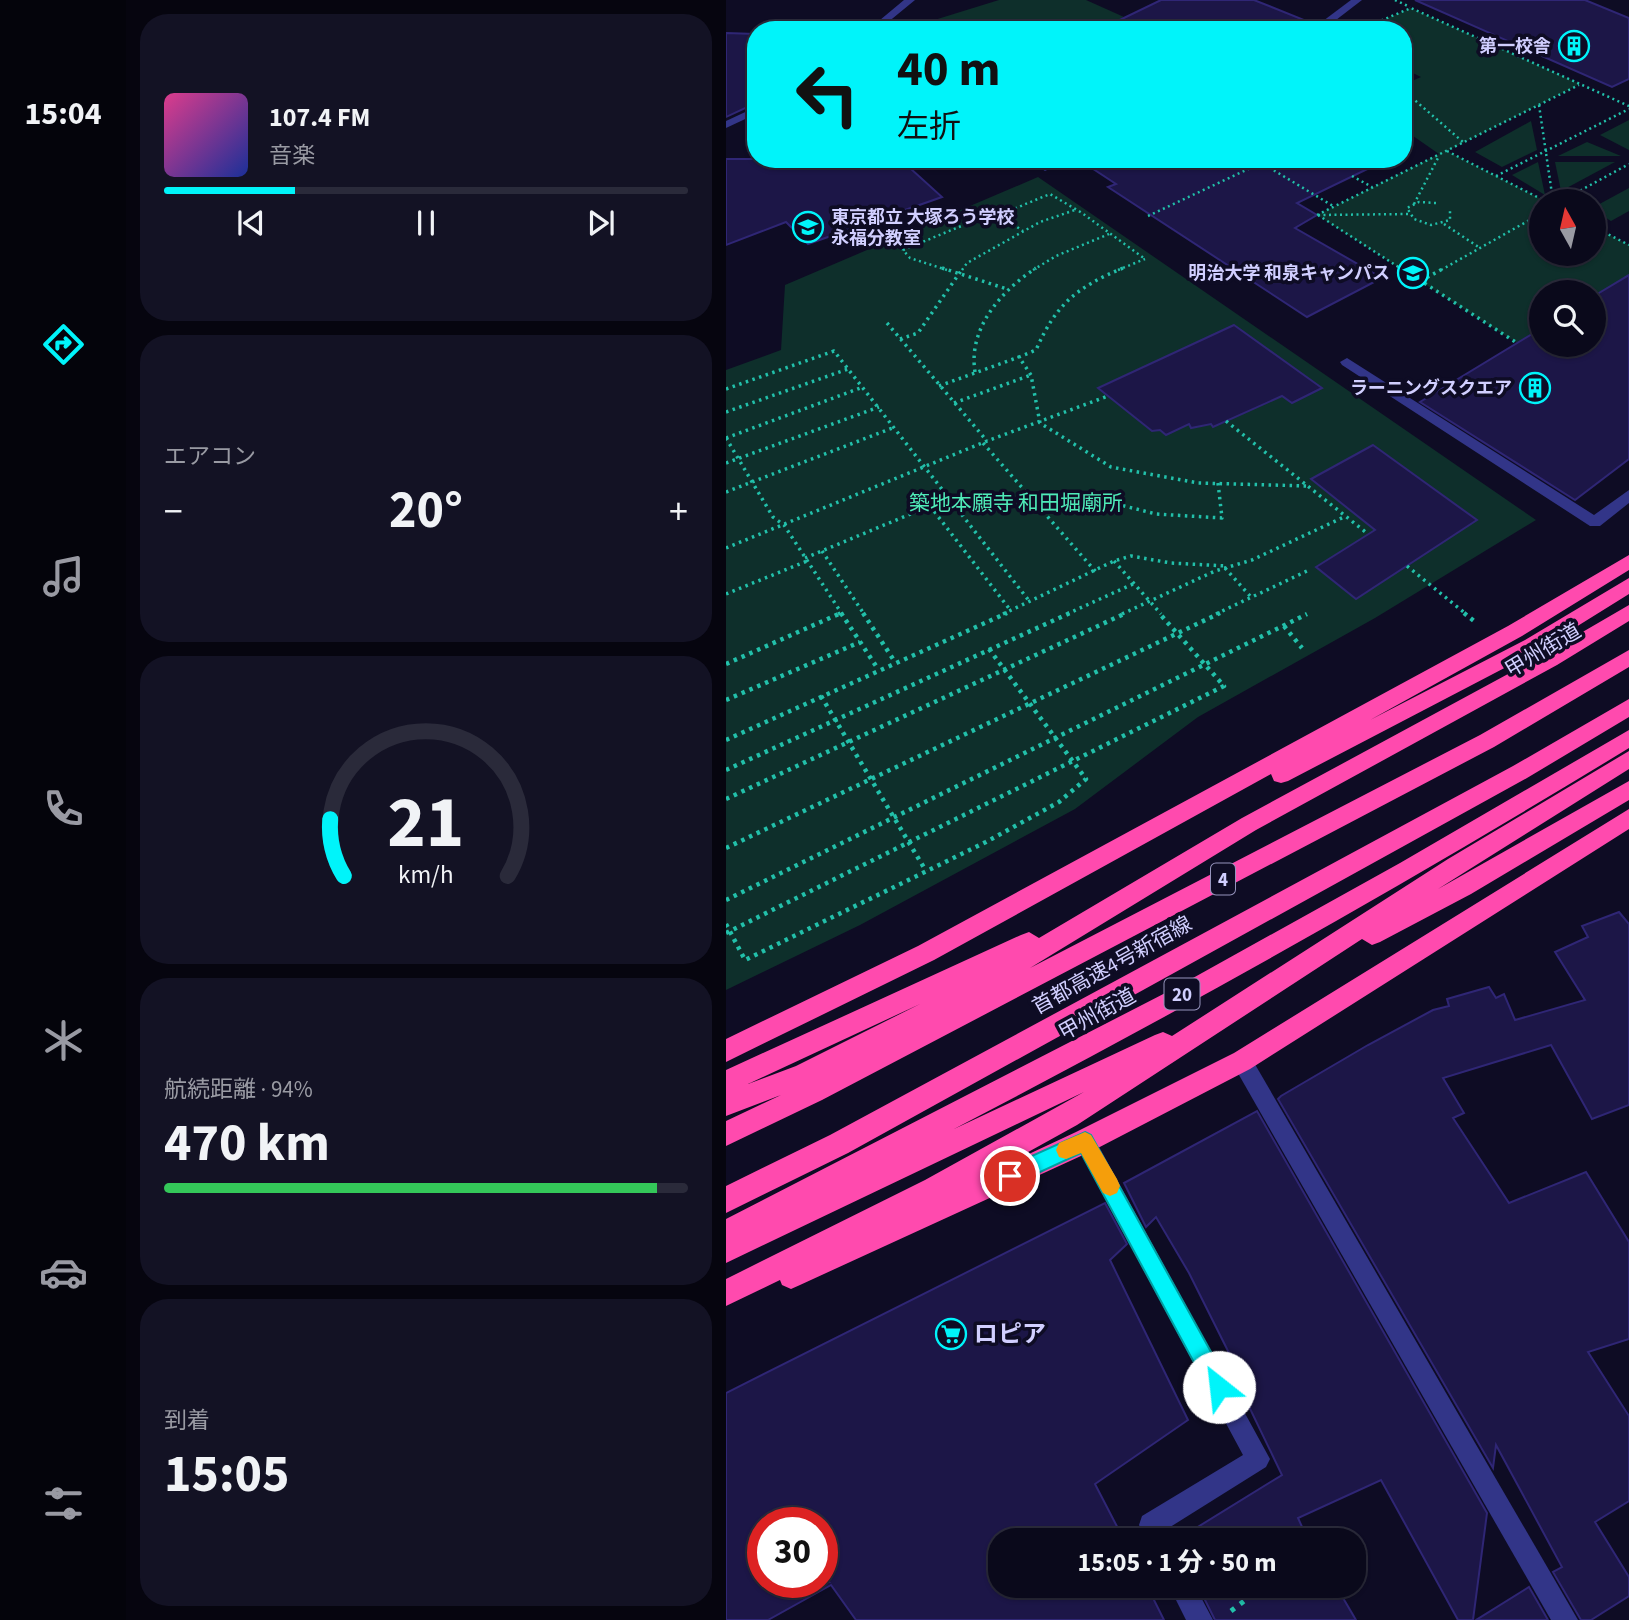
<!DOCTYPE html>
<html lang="ja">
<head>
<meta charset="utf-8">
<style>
	body { margin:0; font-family:"Source Sans 3","Noto Sans JP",sans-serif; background:#131224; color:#f1f3f6; height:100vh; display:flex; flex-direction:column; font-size:26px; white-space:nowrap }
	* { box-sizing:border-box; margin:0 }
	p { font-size:23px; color:#999aa3 }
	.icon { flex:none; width:38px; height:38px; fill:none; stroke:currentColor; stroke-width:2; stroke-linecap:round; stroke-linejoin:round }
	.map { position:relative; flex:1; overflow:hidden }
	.side { display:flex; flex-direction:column; gap:14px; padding:14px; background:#06050f; width:600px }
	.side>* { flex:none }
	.banner { position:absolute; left:21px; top:21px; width:665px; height:147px; border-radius:28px; box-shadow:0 2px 5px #0004,0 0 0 2px #2a2a3a; background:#00f4fa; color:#111; overflow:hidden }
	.needle { width:46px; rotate:352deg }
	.tools { position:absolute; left:803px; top:189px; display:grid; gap:14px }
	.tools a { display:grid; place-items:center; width:77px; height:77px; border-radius:50%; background:#0a091b; box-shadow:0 2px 5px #0004,0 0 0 2px #2a2a3a; font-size:35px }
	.speed { position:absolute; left:21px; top:1507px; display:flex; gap:14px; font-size:35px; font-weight:700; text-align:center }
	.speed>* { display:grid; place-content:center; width:91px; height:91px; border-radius:50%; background:#0a091b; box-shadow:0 2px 5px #0004,0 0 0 2px #2a2a3a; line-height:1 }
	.speed .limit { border:10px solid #d22; background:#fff; color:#111 }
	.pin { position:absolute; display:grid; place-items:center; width:60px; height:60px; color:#fff; margin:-30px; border:4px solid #fff; border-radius:50%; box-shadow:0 2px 7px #0007 }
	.me { position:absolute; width:77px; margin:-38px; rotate:331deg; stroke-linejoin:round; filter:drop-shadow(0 0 5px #0008) }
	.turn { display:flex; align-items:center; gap:24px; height:147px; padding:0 35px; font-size:32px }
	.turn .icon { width:91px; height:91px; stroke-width:2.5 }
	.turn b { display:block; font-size:49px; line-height:60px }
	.big { font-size:52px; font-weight:700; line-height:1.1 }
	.side .widget { flex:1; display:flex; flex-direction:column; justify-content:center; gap:10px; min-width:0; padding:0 24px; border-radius:28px; background:#131224 }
	.side .dial { align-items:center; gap:0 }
	.dial svg { height:182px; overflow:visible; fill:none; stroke:#2a2a3a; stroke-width:7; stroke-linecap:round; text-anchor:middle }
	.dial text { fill:#f1f3f6; stroke:none }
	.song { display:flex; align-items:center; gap:21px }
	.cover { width:84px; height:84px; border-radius:10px; background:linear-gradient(135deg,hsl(330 70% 55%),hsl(230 70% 35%)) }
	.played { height:7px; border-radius:4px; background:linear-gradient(90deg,#00f4fa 25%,#2a2a3a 25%) }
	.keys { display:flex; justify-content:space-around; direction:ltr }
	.heat { display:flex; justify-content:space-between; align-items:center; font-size:38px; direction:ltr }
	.charge { height:10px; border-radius:5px; background:linear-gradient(90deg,#34c759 94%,#2a2a3a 0) }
	.trip { position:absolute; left:262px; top:1528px; width:378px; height:70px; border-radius:28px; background:#0a091b; box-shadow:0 2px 5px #0004,0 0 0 2px #2a2a3a; font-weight:700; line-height:70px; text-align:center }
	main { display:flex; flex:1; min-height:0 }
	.tab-bar { display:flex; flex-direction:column; width:126px; justify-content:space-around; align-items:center; background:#04040b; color:#999aa3 }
	.tab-bar .icon { width:49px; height:49px }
	.tab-bar .active { color:#00f4fa }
	.tab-bar b { font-size:32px; color:#f1f3f6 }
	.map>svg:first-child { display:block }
</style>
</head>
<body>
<main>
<nav class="tab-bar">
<b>15:04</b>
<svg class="icon active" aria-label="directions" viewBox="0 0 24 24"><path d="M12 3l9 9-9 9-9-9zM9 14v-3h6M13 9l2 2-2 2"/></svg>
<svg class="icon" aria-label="music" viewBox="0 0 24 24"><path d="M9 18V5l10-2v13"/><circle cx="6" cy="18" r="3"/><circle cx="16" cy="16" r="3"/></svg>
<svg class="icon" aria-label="phone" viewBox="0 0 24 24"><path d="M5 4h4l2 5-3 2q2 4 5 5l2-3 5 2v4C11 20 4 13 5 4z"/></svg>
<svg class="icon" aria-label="climate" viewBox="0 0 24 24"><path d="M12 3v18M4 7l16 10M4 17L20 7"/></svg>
<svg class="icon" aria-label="car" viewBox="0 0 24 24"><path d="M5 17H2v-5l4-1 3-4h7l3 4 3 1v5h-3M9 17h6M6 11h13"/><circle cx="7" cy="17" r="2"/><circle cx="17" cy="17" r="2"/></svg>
<svg class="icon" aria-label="filters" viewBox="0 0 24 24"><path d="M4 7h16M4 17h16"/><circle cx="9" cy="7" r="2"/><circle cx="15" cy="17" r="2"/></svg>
</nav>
<section class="side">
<div class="widget">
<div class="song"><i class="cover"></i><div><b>107.4 FM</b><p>音楽</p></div></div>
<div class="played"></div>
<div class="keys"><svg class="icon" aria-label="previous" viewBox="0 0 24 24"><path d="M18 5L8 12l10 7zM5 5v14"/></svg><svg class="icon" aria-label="pause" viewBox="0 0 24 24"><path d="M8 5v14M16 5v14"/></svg><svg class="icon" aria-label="next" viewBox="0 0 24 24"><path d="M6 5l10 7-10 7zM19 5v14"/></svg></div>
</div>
<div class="widget"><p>エアコン</p>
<div class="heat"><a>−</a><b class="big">20°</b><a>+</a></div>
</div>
<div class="widget dial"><svg viewBox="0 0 100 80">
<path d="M14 69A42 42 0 1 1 86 69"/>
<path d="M14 69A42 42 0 0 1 8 44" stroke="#00f4fa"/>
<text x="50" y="56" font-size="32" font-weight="700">21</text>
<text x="50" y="72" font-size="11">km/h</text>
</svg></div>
<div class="widget"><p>航続距離 · 94%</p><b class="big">470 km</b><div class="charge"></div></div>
<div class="widget"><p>到着</p><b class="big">15:05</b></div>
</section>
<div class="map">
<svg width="903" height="1620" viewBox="0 0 903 1620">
	<rect width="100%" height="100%" fill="#0e0c24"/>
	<g fill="#0e2f2b">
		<polygon points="273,0 360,0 398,17 371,30 176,30"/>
		<polygon points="685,8 854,84 721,151 819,201 816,201 816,254 868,254 868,227 903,245 903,275 868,296 868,292 816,292 815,328 791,343 591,215 713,154 677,129 677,85 695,77 677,68 677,30 634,30"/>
		<polygon points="903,120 903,150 874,135"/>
		<polygon points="805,121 811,150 776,167 749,152"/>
		<polygon points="861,142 895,156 832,156"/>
		<polygon points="812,162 819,195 786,175"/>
		<polygon points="829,162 889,162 835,191"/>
		<polygon points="312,177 810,520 649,618 472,717 349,809 134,925 0,990 0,370 55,350 59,285"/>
		<polygon points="903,188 903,211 885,221 868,211 868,207"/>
	</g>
	<g fill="#1c1647" stroke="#2f2675" stroke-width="2" fill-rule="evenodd">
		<polygon points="435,0 528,0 588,24 582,30 373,30"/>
		<polygon points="689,0 859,0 903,18 903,79 886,87"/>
		<polygon points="0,33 30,34 30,103 0,117"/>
		<polygon points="0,159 174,159 216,197 82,244 60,222 0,245"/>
		<polygon points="352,159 662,159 571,203 591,215 569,228 656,278 581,317 382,187 390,184"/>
		<polygon points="903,275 903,459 849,500 694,402 816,328 816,345 868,345 868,296"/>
		<polygon points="508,325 596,388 566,403 556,396 487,427 485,424 465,428 463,424 440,435 434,430 426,431 372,388"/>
		<polygon points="647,445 751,520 630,599 590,567 649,530 585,479"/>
		<polygon points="893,912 903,924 903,1105 866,1119 825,1045 717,1078 738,1113 727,1118 783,1203 860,1172 903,1242 903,1339 862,1352 903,1416 903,1501 869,1522 903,1577 903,1596 865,1620 855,1620 827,1572 836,1567 770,1445 767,1468 552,1099 555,1096 642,1045 707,1010 723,1006 721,999 763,987 770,998 778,994 789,1020 859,1000 829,952 862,937 856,926"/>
		<polygon points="531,1111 761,1513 747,1620 732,1620 655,1480 572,1518 582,1540 462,1540 462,1533 556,1475 500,1359 505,1357 463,1273 430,1217 420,1227 398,1183"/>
		<path d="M379 1203 401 1244 384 1260 462 1420 369 1484 398 1540H275V1586H421L438 1620H130L105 1585 42 1620H0V1393ZM37 1522H96V1573L103 1582H37Z"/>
		<polygon points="472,1586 610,1586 630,1620 489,1620"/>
		<polygon points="803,1587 822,1620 750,1620"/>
	</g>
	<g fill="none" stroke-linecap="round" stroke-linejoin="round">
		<g stroke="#22c0aa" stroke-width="2.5" stroke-dasharray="2 3.5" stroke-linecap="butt">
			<polyline points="669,0 684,7"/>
			<polyline points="635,29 685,8 903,106"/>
			<polyline points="677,90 737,142"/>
			<polyline points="813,105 827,201"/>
			<polyline points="721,151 819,201"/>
			<polyline points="529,159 607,206"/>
			<polyline points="626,176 646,187"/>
			<polyline points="770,176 903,109"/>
			<polyline points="835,201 903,164"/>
			<polyline points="710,203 693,202 681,208 688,219 705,225 724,220 724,210"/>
			<polyline points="688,204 713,156"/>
			<polyline points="273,215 297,231"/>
			<polyline points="591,215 853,85"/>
			<polyline points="592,215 677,270"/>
			<polyline points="592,215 683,214"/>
			<polyline points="422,216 535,163"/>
			<polyline points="718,224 754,248"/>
			<polyline points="868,227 903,245"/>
			<polyline points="221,270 184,258 177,250 267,213 273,215 324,194 356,213 419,259"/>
			<polyline points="236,270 241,263 314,222 349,210"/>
			<polyline points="307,270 330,256 383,234"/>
			<polyline points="392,270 419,259"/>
			<polyline points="715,270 816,213"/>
		</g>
		<g stroke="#22c0aa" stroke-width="3.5" stroke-dasharray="2.5 4.5" stroke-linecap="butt">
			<polyline points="216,268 281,289"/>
			<path d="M397 268C351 287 330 304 310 350L293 357 305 375 314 423 385 467 472 483 582 486"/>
			<polyline points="675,268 791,343"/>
			<polyline points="695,281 718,268"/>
			<polyline points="161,323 261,441"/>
			<polyline points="174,339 192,333 237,268"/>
			<path d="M249 372C242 328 275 291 310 268"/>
			<polyline points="213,386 293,357"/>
			<polyline points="0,389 108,351 304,602"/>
			<polyline points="228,403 305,375"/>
			<polyline points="0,412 122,369"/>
			<polyline points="500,421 642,534"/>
			<polyline points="0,438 47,517 58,525 116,614"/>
			<polyline points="0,438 137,387"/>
			<polyline points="257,443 370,572"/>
			<polyline points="0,463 153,407"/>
			<polyline points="0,492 169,427"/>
			<polyline points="363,497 430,514 496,518 492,483"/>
			<polyline points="204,506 285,611"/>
			<polyline points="0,548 261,441 382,396"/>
			<polyline points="96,551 138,614"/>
			<polyline points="79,558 223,498"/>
			<polyline points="388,561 435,614"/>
			<polyline points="681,566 740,614"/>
			<polyline points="499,568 525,597"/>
			<polyline points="0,594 81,561"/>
			<polyline points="112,614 115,613"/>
			<polyline points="277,614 388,561 405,556 445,563 501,566"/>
			<polyline points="341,614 407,584"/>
			<polyline points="396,614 489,571 526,560 620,516"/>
			<polyline points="490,614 583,570"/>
		</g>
		<g stroke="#22c0aa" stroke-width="4.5" stroke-dasharray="3.5 5" stroke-linecap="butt">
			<polyline points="115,613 152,669"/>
			<polyline points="137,613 169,662"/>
			<polyline points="738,613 748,621"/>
			<polyline points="558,626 576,648"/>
			<polyline points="0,664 115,613"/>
			<polyline points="95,696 200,871"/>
			<polyline points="0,700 134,642"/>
			<polyline points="0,740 281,613"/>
			<polyline points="0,770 344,613"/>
			<polyline points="0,799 400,613"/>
			<polyline points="0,848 494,613"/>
			<polyline points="0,900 581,614"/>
			<polyline points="0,924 19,960 260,842 333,802 360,779 263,649"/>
			<polyline points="0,933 498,686 433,613"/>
		</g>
		<polyline stroke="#22c0aa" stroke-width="5" stroke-dasharray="4.5 7" stroke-linecap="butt" points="505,1611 538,1586"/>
		<g fill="#323588" fill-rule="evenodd">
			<polygon points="178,0 189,0 161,23 159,30 149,30 154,20"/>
			<polygon points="625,0 636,0 597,30 585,30"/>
			<polygon points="30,107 30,114 0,128 0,121"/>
			<polygon points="301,159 314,159 320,163 329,159 344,159 319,171"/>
			<polygon points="621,358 868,515 903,490 903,503 874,526 864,526 616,365 614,362"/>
			<polygon points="516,1052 523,1054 852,1620 825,1620 509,1068 506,1061 509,1054"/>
			<polygon points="359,1131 366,1134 544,1459 540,1467 441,1529 445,1540 420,1540 413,1525 416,1516 517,1455 352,1148 349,1141 352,1134"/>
			<polygon points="443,1586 469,1586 487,1620 460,1620"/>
		</g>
		<g fill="#ff4aae" fill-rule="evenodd">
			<polygon points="903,555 903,570 796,636 644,720 799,640 903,578 903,594 813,650 562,781 555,783 548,781 545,774 208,960 0,1062 0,1039 192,946 782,626"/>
			<path d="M903 605V621L831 665 530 830 304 968 754 735 903 650V667L768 747 96 1100 0 1146V1121L55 1095 0 1116V1070L295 935 303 932 313 938 516 818 817 655ZM194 1004 70 1066 22 1084Z"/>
			<polygon points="903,699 903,717 801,778 122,1153 0,1213 0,1186 104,1135 787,766"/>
			<path d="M903 730V748C682 883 457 1010 228 1129L429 1035 437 1032 446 1036 722 859 903 751V769L712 889 903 781V800L745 894 654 942 646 945 636 939 351 1125 275 1167 350 1132 508 1053 903 809V829L524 1069 368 1150 74 1285 65 1289 56 1285 54 1280 0 1306V1279L199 1180 358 1092 0 1263V1219L449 988 674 863Z"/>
		</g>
	</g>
	<polygon fill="#00f4fa" stroke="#009fa2" stroke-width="2" points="359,1132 365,1135 500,1379 503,1387 500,1394 493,1397 485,1394 355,1153 284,1186 277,1183 274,1176 277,1169"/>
	<polygon fill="#f59e0b" points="359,1132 365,1135 391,1179 394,1186 391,1193 384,1196 377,1193 355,1153 340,1159 333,1157 330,1150 333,1143"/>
	<defs>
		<g id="building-ring" transform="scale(1.575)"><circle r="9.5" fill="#0e0c24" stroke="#00f4fa" stroke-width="1.5"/><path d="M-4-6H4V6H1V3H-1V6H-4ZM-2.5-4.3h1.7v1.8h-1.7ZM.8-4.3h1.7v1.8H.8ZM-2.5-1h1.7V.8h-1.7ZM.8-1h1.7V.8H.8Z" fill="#00f4fa"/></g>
		<g id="school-ring" transform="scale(1.575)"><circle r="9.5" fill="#0e0c24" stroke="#00f4fa" stroke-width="1.5"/><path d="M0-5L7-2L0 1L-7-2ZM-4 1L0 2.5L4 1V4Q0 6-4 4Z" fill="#00f4fa"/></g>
		<g id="university-ring" transform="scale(1.575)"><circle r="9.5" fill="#0e0c24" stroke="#00f4fa" stroke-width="1.5"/><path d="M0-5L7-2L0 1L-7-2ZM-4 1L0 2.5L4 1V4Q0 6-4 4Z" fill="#00f4fa"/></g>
		<g id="supermarket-ring" transform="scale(1.575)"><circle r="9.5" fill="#0e0c24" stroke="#00f4fa" stroke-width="1.5"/><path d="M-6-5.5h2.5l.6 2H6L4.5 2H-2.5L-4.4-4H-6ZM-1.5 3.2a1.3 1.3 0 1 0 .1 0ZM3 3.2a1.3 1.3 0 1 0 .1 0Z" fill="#00f4fa"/></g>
	</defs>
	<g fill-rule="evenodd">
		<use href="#building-ring" x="848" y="46"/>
		<use href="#school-ring" x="82" y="227"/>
		<use href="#university-ring" x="687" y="273"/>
		<use href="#building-ring" x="809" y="388"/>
		<use href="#supermarket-ring" x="225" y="1334"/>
	</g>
	<g text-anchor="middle" stroke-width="7" stroke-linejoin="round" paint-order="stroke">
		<g font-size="18" font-weight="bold" fill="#d1cfff" stroke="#0e0c24" text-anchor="end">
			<text x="825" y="52">第一校舎</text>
			<text x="105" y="223" text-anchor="start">東京都立 大塚ろう学校<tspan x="105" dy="21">永福分教室</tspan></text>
			<text x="664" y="279">明治大学 和泉キャンパス</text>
			<text x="786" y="394">ラーニングスクエア</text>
		</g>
		<g fill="#0e0c24" stroke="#9694bd" stroke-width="2">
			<rect x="485" y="863.5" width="24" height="31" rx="5"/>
			<rect x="438.5" y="978.5" width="35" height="31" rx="5"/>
		</g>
		<g font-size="19" font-weight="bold" fill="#d1cfff">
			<text x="497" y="886">4</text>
			<text x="456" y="1001">20</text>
		</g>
		<g font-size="21" fill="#4febb8" stroke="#0e0c24">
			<text x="290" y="510">築地本願寺 和田堀廟所</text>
		</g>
		<g font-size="21" fill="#d1cfff" stroke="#0e0c24">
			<text transform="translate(817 650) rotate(-31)" y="7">甲州街道</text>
			<text transform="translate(386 965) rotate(-29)" y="7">首都高速4号新宿線</text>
			<text transform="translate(371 1014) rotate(-29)" y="7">甲州街道</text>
		</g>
		<g font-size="24" font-weight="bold" fill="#d1cfff" stroke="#0e0c24" text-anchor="start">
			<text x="248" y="1342">ロピア</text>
		</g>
	</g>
</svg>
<div class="tools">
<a><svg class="needle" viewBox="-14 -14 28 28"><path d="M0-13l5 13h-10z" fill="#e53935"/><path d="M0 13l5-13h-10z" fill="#999aa3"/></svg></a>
<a><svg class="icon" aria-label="search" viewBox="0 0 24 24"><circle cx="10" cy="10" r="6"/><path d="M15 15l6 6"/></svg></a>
</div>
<div class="speed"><div class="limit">30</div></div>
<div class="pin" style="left:284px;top:1176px;background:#d93025"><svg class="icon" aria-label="arrive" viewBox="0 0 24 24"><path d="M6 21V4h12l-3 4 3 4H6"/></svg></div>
<svg class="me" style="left:493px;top:1387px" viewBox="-20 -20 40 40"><circle r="19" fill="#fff"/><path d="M0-13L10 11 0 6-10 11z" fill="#00f4fa"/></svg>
<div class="trip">15:05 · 1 分 · 50 m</div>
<div class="banner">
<div class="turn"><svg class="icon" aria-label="left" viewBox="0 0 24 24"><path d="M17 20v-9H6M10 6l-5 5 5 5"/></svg><div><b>40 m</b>左折</div></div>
</div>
</div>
</main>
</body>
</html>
